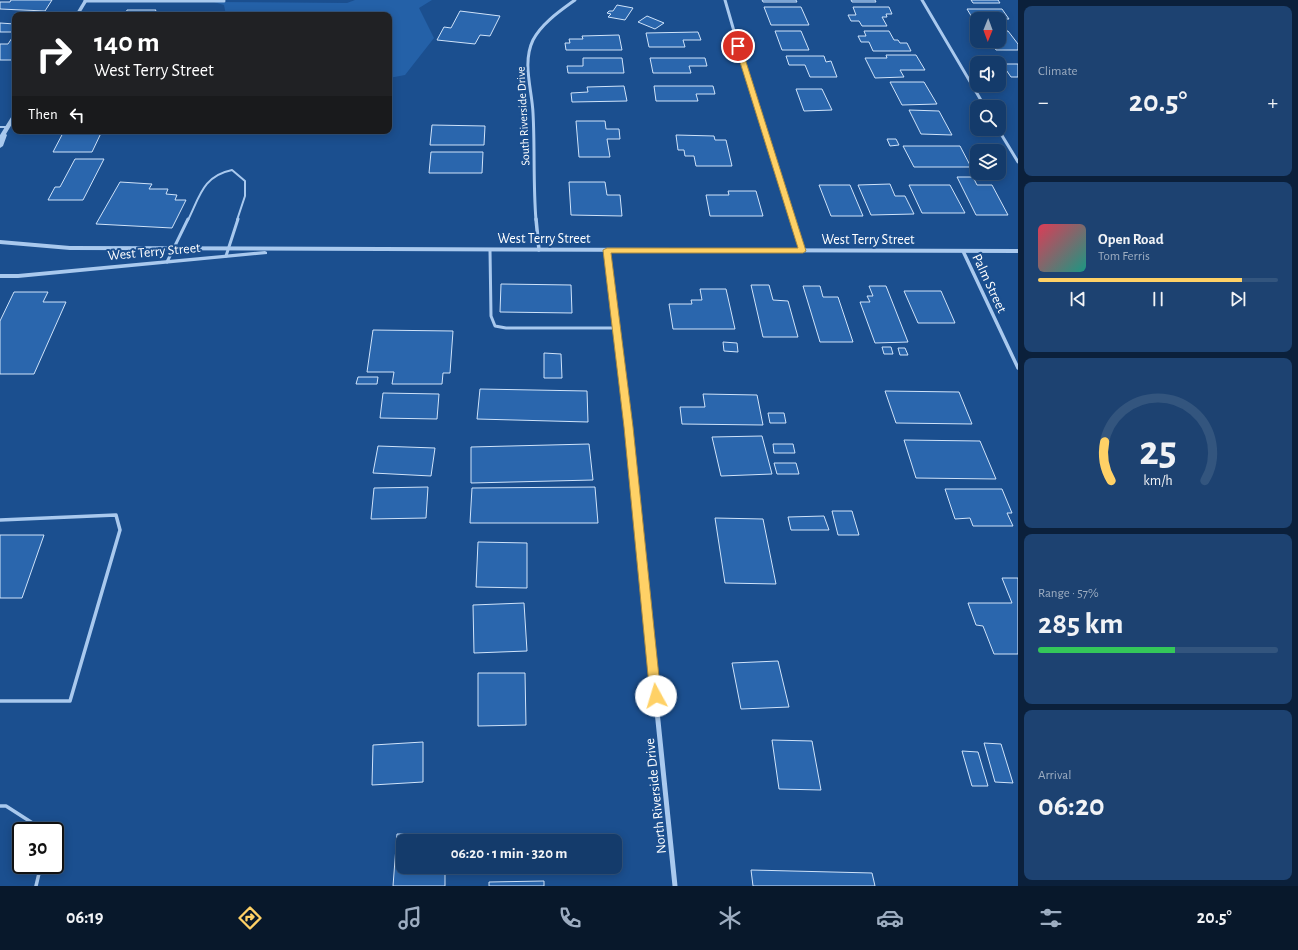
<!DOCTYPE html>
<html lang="en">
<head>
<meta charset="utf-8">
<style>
	body { margin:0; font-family:"Alegreya Sans",sans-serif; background:#1d4271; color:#f1f3f6; height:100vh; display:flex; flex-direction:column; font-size:15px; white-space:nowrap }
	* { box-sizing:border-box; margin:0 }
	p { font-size:13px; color:#9dadc1 }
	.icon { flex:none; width:22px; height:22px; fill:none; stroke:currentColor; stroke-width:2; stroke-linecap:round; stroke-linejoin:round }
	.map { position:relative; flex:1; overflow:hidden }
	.details { display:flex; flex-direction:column; gap:6px; padding:6px; background:#0b203b; width:280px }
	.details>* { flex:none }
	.guide { position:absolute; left:12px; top:12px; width:380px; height:122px; border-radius:8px; box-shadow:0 2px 10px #0003,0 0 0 1px #33557e; background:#202124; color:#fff; overflow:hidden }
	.needle { width:26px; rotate:181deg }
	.controls { position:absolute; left:970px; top:12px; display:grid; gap:8px }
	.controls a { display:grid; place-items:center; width:36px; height:36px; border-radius:8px; background:#143b6b; box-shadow:0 2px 10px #0003,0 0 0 1px #33557e; font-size:20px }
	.speed { position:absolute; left:12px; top:822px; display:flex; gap:8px; font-size:20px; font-weight:700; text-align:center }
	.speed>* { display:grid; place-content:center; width:52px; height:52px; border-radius:50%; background:#143b6b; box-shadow:0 2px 10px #0003,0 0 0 1px #33557e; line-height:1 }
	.speed .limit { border:2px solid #111; border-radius:6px; background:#fff; color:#111 }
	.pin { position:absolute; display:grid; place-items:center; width:34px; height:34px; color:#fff; margin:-17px; border:2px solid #fff; border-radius:50%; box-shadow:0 1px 4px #0007 }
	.me { position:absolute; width:44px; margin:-22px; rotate:354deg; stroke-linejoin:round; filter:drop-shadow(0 0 3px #0008) }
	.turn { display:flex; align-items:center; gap:14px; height:84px; padding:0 16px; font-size:18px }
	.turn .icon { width:52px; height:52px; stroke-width:2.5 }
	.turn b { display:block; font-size:28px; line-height:34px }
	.then { display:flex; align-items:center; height:38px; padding:0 16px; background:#0003; gap:8px; font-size:15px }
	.big { font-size:30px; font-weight:700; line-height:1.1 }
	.details .tile { flex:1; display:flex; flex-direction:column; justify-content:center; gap:6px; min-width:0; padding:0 14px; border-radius:8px; background:#1d4271 }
	.details .dial { align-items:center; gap:0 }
	.dial svg { height:104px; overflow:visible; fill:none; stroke:#33557e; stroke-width:7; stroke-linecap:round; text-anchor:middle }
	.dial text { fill:#f1f3f6; stroke:none }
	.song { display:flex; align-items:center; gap:12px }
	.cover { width:48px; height:48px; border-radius:6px; background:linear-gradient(135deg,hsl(350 70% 55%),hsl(170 70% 35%)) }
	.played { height:4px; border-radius:2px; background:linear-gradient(90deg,#ffd166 85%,#33557e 85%) }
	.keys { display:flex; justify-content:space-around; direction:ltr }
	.heat { display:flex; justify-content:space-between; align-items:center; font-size:22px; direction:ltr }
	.charge { height:6px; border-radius:3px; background:linear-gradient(90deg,#34c759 57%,#33557e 0) }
	.trip { position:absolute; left:396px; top:834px; width:226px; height:40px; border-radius:8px; background:#143b6b; box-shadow:0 2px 10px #0003,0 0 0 1px #33557e; font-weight:700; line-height:40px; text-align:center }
	.menu { display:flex; height:64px; justify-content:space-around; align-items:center; background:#08182b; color:#9dadc1 }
	.menu .icon { width:28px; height:28px }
	.menu .on { color:#ffd166 }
	.menu b { font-size:18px; color:#f1f3f6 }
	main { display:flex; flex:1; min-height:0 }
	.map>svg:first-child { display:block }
</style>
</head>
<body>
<main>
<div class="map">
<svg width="1018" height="886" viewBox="0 0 1018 886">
	<rect width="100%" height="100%" fill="#1b4f8f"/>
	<polygon fill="#2461a8" points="355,0 432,0 419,8 434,38 405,75 389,78 389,15 226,15 224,5 214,2 347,3"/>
	<g fill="#2a66ad" stroke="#cfe3fa">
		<polygon points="11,0 52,0 45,11 0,9 0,2 10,2"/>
		<polygon points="762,0 796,0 797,2 763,2"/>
		<polygon points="851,0 875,0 876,2 852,2"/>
		<polygon points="971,0 998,0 1000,3 973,3"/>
		<polygon points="617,5 633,8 625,20 608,17 611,14 607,13 609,11 613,11"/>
		<polygon points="764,7 801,7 809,25 771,25"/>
		<polygon points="853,7 889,7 892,14 886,14 887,17 882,17 887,26 862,26 859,21 851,21 848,15 856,15"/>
		<polygon points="967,9 1002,9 1009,19 1001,19 1005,24 999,24 999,19 977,19 976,24"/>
		<polygon points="127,10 156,10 154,14 171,14 171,15 121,15 122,13 126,13"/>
		<polygon points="460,11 500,16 490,36 480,35 475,44 437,40 444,27 451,28"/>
		<polygon points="647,16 664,23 655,29 638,22"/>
		<polygon points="0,23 15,24 15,32 0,32"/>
		<polygon points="775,31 801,31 809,50 782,50"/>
		<polygon points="864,31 889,31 894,40 898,40 900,43 907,43 911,51 873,51 869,42 861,42 858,36 866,36"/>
		<polygon points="999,31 1008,31 1018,44 1018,50 996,50 991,41 999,41"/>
		<polygon points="698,32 701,40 683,40 685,47 649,47 646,33"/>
		<polygon points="619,35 622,50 566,50 565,43 570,43 569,39 583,39 582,36"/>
		<polygon points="12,38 15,38 15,60 0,60 0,44 8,44"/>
		<polygon points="886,55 916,55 925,70 900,70 904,77 875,78 865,58 887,58"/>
		<polygon points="786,56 824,56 826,62 831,61 837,77 810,77 805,65 789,65"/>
		<polygon points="583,58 622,58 624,73 568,73 567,66 583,66"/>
		<polygon points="650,58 705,58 707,66 689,66 691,73 653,73"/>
		<polygon points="1002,64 1018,64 1018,77 1011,77"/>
		<polygon points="890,82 924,82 937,104 902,105"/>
		<polygon points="624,86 627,101 572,102 571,93 588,92 587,87"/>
		<polygon points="654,86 713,86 715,94 696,94 698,101 656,101"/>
		<polygon points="796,89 822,89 832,110 804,111"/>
		<polygon points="909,110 939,111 952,135 921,134"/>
		<polygon points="576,121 605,121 606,129 619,129 620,139 607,139 610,157 579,157"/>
		<polygon points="432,125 485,126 484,145 430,145"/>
		<polygon points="64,131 102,131 92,152 53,152"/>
		<polygon points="676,135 714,136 715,140 726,140 732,166 696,166 694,156 685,156 684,150 678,150"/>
		<polygon points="887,139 896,139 899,145 890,146"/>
		<polygon points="903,146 960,146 971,167 914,167"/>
		<polygon points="431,152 483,152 482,173 429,173"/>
		<polygon points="75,159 104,159 83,200 48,200 55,187 60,187"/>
		<polygon points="957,177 973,177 977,185 992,185 1008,215 976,215"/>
		<polygon points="120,182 152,184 149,189 168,189 166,194 177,195 175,200 186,200 172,228 96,224"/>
		<polygon points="569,182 605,182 607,195 620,195 622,216 571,215"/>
		<polygon points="890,184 895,196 905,196 914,214 871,215 858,185"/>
		<polygon points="819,185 850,185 863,216 831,216"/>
		<polygon points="909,185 950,185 965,213 922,213"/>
		<polygon points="728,191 756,191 763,216 710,216 706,195 729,195"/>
		<polygon points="501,284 571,285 572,313 500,312"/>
		<polygon points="751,285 769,285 773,300 788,301 798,337 763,337"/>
		<polygon points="803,286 820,286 823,297 838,297 853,342 820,342"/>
		<polygon points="869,286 886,286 908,342 875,343 860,302 870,302 867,296 873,296"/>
		<polygon points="700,289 726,289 735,329 673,329 669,304 692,304 691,300 702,300"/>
		<polygon points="904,291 941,291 955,323 918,323"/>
		<polygon points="14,292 48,292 43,302 66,302 34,374 0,374 0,321"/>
		<polygon points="373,330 453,331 450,373 443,373 442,384 392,384 394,372 367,372"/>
		<polygon points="723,342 737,343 738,352 724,351"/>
		<polygon points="882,347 891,347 893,354 884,354"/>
		<polygon points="898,348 905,348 908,355 900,355"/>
		<polygon points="544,353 561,354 562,378 544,378"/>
		<polygon points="358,377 378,377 377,384 356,384"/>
		<polygon points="480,389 587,391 588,422 477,419"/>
		<polygon points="885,391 959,392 972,424 896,423"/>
		<polygon points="383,393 439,394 437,419 380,418"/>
		<polygon points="703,394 757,395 763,425 682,424 680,407 705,407"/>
		<polygon points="768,413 784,413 786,423 770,423"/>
		<polygon points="762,436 772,474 721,476 712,437"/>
		<polygon points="904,440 980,441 996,479 916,478"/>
		<polygon points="589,444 593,480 471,483 471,447"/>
		<polygon points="773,444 793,444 795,453 774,453"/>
		<polygon points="378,446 435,448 431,476 373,473"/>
		<polygon points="774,463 796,463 799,474 777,474"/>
		<polygon points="428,487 426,518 371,519 374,488"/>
		<polygon points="595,487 598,523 470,523 472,488"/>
		<polygon points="945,489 1002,489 1012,513 1007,513 1013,526 973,526 970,518 955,519"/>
		<polygon points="832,511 852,511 859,535 838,535"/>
		<polygon points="824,516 829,530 791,530 788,517"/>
		<polygon points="715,518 763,519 776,584 725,583"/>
		<polygon points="0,535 44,535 22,598 0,598"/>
		<polygon points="478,542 527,543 527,588 476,587"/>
		<polygon points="1002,578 1018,578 1018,654 994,654 983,626 976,625 968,603 1012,603"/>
		<polygon points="524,603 527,651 474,653 473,605"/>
		<polygon points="778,661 789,707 741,709 732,663"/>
		<polygon points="478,673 525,673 526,725 478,726"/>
		<polygon points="772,740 812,741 821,790 779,789"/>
		<polygon points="423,742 423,782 372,785 373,745"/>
		<polygon points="984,743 1001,744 1013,783 995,782"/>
		<polygon points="962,751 978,752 988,786 972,786"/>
		<polygon points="397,834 446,834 446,841 403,841 403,867 445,867 445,886 393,886"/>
		<polygon points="751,870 872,873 875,886 753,886"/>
		<polygon points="544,881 544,886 489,886 489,882"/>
	</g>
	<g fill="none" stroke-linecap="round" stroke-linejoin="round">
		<g stroke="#a9c9ee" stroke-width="2">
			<polyline points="0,127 7,127"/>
			<path d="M188 220C200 196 203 176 232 170L245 181V196L237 220"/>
		</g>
		<g stroke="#a9c9ee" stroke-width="3">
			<polyline points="490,250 491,316 495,326 506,328 616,328"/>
			<polyline points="226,256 238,219"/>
			<polyline points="167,262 188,219"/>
		</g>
		<g stroke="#a9c9ee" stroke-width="3.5">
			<polyline points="0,520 116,515 120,530 70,701 0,701"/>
			<polyline points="0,806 6,806 45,831"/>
			<polyline points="36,886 41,865"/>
		</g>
		<g stroke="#a9c9ee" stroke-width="3">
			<polyline points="725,0 747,76 793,220"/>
			<polyline points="922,0 985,107"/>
			<polyline points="85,1 224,1"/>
			<polyline points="998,129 1018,162"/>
			<path d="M536 220C533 184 535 148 533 113 532 89 522 63 533 40 542 23 560 11 575 0"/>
		</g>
		<g stroke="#a9c9ee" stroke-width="3.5">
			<polyline points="536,219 539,250"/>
			<polyline points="793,219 803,251"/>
			<polyline points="607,250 636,508"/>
			<polyline points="963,251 1018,368"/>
		</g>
		<polyline stroke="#a9c9ee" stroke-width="5" points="636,507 675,886"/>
		<g fill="#a9c9ee" fill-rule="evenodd">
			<polygon points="84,0 88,0 79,15 75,15"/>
			<polygon points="13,114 15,114 15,119 6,134 7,135 3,146 0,148 0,135"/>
			<polygon points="0,240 70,246 1018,249 1018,253 70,250 0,244"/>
			<polygon points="265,251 267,252 267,254 18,278 0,278 0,274 18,274"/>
		</g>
	</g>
	<polygon fill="#ffd166" stroke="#a68842" points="738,44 741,46 806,251 803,253 611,253 633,427 661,696 660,700 656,701 652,700 650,696 624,427 603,250 607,248 798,248 735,46"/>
	<g text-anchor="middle" stroke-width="4" stroke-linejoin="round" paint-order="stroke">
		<g font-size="12" fill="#fff" stroke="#1b4f8f">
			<text transform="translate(523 116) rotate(-93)" y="4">South Riverside Drive</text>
		</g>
		<g font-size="14" fill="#fff" stroke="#1b4f8f">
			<text x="544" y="243">West Terry Street</text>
			<text x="868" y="244">West Terry Street</text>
			<text transform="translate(154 251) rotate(-5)" y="5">West Terry Street</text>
			<text transform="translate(990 283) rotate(65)" y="5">Palm Street</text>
			<text transform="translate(655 796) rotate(-96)" y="5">North Riverside Drive</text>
		</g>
	</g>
</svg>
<div class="controls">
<a><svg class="needle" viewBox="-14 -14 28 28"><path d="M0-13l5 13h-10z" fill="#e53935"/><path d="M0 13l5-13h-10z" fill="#9dadc1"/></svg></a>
<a><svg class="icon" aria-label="sound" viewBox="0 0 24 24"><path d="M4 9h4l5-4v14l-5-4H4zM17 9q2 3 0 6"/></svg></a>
<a><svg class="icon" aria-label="search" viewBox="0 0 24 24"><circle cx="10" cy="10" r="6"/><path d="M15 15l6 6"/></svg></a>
<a><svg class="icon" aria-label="layers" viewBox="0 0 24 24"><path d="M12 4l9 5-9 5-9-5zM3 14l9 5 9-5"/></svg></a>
</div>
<div class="speed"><div class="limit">30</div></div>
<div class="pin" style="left:738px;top:46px;background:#d93025"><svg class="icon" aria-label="arrive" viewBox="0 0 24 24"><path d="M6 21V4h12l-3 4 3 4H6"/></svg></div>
<svg class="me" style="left:656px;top:696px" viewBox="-20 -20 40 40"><circle r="19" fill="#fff"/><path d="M0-13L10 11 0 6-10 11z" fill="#ffd166"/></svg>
<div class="trip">06:20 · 1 min · 320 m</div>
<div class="guide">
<div class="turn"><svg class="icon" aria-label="right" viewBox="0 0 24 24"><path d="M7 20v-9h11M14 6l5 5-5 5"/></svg><div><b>140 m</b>West Terry Street</div></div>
<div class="then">Then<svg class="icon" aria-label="left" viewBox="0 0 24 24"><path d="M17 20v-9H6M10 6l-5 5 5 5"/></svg></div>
</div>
</div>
<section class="details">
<div class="tile"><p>Climate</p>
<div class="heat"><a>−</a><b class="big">20.5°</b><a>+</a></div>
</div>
<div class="tile">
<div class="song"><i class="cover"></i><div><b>Open Road</b><p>Tom Ferris</p></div></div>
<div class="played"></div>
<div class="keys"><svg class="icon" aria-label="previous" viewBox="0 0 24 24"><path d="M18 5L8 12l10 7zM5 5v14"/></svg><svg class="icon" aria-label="pause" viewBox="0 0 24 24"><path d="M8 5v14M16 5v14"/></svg><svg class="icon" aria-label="next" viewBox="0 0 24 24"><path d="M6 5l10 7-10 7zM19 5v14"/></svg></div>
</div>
<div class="tile dial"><svg viewBox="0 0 100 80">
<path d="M14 69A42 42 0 1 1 86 69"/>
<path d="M14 69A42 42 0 0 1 9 39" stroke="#ffd166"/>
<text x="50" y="56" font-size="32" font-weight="700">25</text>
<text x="50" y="72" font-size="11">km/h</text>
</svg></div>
<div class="tile"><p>Range · 57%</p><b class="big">285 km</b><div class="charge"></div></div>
<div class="tile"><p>Arrival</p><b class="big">06:20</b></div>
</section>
</main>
<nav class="menu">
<b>06:19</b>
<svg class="icon on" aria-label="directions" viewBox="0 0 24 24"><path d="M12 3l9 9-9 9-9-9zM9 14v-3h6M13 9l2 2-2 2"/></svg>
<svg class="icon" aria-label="music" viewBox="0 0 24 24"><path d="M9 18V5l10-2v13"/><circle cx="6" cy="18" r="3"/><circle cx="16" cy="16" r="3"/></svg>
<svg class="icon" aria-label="phone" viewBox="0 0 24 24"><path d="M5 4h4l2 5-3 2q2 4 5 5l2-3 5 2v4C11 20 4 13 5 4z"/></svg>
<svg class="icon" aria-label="climate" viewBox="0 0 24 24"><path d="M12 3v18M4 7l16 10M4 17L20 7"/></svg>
<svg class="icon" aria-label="car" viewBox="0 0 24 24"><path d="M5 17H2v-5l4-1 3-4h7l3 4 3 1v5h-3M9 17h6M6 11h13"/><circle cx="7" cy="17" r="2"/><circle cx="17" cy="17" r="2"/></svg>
<svg class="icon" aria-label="filters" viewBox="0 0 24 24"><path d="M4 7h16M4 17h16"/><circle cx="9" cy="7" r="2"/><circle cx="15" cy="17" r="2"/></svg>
<b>20.5°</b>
</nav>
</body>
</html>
